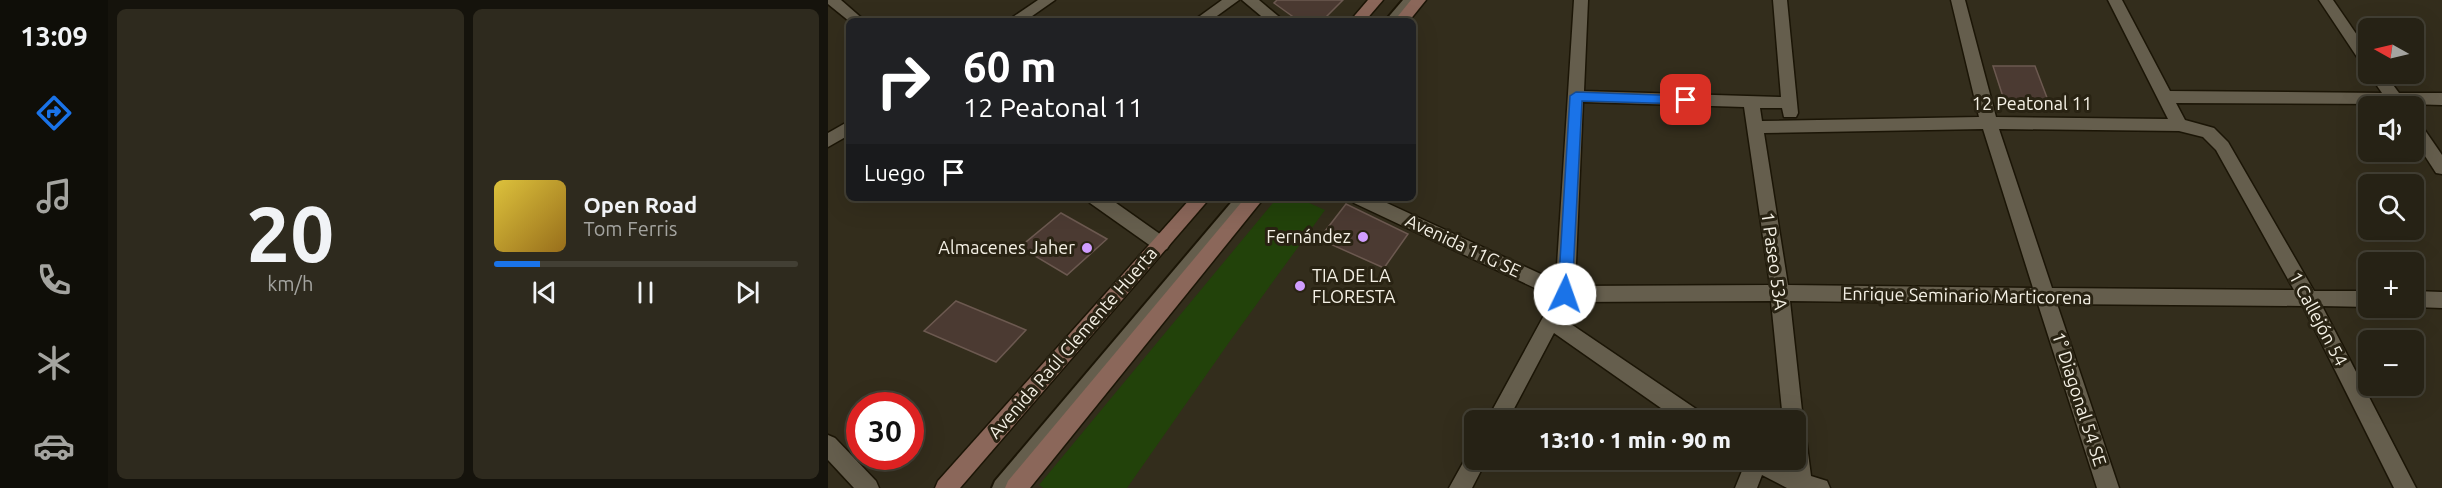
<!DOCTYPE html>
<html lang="es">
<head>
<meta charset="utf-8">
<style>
	body { margin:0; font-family:Ubuntu,sans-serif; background:#2e2a1e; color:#f1f3f6; height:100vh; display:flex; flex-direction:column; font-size:22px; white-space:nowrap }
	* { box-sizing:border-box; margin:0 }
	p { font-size:20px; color:#a4a4a0 }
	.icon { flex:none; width:33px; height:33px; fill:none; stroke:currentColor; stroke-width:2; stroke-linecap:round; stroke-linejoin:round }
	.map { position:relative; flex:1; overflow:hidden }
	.side { display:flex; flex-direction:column; gap:9px; padding:9px; background:#15130c; width:720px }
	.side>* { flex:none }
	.top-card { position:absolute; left:18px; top:18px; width:570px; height:183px; border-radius:9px; box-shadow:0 6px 24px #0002,0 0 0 2px #423f34; background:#202124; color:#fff; overflow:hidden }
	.needle { width:39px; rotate:278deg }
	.buttons { position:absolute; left:1530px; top:18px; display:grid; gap:12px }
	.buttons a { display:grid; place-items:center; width:66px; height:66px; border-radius:9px; background:#262215; box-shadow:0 6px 24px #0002,0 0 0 2px #423f34; font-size:30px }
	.speed { position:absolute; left:18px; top:392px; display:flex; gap:12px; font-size:30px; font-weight:700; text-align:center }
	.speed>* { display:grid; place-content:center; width:78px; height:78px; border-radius:50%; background:#262215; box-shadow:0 6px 24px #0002,0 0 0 2px #423f34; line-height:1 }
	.speed .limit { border:9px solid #d22; background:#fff; color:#111 }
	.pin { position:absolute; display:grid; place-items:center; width:51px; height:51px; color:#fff; margin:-26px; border-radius:12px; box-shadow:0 3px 9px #0006 }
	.me { position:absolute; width:66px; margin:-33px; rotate:3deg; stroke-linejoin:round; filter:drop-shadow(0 0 4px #0008) }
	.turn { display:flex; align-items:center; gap:21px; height:126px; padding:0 18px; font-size:27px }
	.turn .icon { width:78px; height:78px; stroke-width:2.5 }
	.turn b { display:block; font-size:42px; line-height:51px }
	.then { display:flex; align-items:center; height:57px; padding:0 18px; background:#0003; gap:12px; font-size:22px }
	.side .card { flex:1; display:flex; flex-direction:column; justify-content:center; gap:9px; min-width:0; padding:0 21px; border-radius:9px; background:#2e2a1e }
	.side .dial { align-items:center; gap:0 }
	.dial b { font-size:78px; line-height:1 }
	.song { display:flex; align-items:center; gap:18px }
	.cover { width:72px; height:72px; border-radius:9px; background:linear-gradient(135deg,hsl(50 70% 55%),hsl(40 70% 35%)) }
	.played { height:6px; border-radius:3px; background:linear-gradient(90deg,#1a73e8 15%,#423f34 15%) }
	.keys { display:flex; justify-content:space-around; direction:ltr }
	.side .tiles { flex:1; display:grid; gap:9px; grid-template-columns:repeat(2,1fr) }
	.trip { position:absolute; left:636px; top:410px; width:342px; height:60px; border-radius:9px; background:#262215; box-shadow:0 6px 24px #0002,0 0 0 2px #423f34; font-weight:800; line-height:60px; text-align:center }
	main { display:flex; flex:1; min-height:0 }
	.tabs { display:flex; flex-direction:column; width:108px; justify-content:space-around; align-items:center; background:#0f0e08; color:#a4a4a0 }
	.tabs .icon { width:42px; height:42px }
	.tabs .active { color:#1a73e8 }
	.tabs b { font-size:27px; color:#f1f3f6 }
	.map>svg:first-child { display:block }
</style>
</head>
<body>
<main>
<nav class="tabs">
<b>13:09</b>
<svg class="icon active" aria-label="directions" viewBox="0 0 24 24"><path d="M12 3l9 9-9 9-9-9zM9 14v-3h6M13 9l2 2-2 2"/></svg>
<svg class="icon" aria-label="music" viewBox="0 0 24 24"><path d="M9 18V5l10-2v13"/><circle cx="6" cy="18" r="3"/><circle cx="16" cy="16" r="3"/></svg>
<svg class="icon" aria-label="phone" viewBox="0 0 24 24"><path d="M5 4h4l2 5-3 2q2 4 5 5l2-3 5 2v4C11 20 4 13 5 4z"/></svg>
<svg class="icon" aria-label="climate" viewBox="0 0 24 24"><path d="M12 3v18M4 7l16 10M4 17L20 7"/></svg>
<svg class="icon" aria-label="car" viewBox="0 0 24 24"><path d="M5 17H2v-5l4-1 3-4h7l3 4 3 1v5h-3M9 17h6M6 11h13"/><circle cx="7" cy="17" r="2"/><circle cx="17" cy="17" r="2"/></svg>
</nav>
<section class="side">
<div class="tiles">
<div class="card dial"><b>20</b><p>km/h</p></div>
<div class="card">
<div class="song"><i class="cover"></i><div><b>Open Road</b><p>Tom Ferris</p></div></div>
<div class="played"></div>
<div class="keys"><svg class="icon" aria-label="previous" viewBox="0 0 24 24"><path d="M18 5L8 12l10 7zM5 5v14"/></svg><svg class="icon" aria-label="pause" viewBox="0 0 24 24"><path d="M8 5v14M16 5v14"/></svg><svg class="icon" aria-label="next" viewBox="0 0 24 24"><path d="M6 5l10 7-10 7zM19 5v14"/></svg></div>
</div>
</div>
</section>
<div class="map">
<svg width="1614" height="488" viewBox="0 0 1614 488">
	<rect width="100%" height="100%" fill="#332d1c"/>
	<polygon fill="#22420a" points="449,198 470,198 497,210 402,341 299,488 215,488 211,485"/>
	<g fill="#4b3a32" stroke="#6c5950" stroke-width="1.5">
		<polygon points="449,0 515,0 494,21 471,21 446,3"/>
		<polygon points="1165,66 1207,66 1221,103 1177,103"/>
		<polygon points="518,204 580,234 556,268 491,239"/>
		<polygon points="233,213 279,239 239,275 192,247"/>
		<polygon points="128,301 198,330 168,362 96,331"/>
	</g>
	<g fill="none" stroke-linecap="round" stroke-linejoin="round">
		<g stroke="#1b1506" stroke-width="4">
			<g id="lane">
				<polygon points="575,0 589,0 571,21 557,21"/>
				<polygon points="407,198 424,198 187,488 164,488 167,481"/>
			</g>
		</g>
		<g stroke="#1b1506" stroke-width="3">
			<g id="street">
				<polygon points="0,0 13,0 37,21 21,21 0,4"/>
				<polygon points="210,0 227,0 197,21 179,21"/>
				<polygon points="394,0 411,0 382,21 365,21"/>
				<polygon points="414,0 431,0 456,21 439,21"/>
				<path d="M746 0H760L756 91 953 97 945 0H959L970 113 968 117H956L954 108H932L934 121 1151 117 1123 0H1137L1168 117 1340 119 1280 0H1294L1342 91 1554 93 1541 74H1557L1571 93H1614V105L1579 104 1578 106H1564L1562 104 1348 103 1357 120 1386 128 1400 142 1486 291H1540V307L1494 306 1588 488H1566L1475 306 1229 304 1291 488H1269L1210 304 962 301 975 420 972 427 968 428 975 431 978 438 983 476 999 481 1002 488H959L934 475 929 488H907L916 466 912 459H945L960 467V459H968V420H955L943 301 742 302 734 318 874 413 877 420H850L726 333 680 420H659L726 297 526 203 523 198H548L728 281ZM755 102 916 107 942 285 747 286ZM1155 129 1205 288 960 285 936 133ZM1171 129 1351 131 1375 137 1388 150 1466 290 1224 288Z"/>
				<polygon points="1491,0 1505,0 1540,51 1540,67 1535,66"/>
				<polygon points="21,121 21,135 0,147 0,133"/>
				<polygon points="1586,121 1592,123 1614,155 1614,174 1608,173 1586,139"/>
				<polygon points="259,198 281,198 339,239 342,244 339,249 333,251 327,249 262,203"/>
				<polygon points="1586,291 1614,292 1614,308 1586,307"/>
				<polygon points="0,435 7,438 48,481 51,488 26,488 0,460"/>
				<polygon points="646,450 646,459 659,459 644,488 621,488 641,452"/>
			</g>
		</g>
		<g stroke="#1b1506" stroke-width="3">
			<g id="secondary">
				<polygon points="540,0 555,0 537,21 522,21"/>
				<polygon points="583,0 598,0 581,21 566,21"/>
				<polygon points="363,198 382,198 132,488 107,488 110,481"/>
				<polygon points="417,198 436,198 202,488 177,488 180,481"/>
			</g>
		</g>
		<use href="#lane" fill="#655e4d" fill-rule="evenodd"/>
		<use href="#street" fill="#655e4d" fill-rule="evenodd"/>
		<use href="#secondary" fill="#8b675a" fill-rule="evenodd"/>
	</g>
	<polygon fill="#1a73e8" stroke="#114b97" stroke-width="1.5" points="748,92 858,96 864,100 858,104 754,101 744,294 742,298 732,298 730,294 742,96"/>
	<g fill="#d09dff" stroke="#292313" stroke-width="2">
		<circle cx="535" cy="237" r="6"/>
		<circle cx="259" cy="248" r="6"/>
		<circle cx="472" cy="286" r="6"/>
	</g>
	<g text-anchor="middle" stroke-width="6" stroke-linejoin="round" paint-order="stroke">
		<g font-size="18" fill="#f4f0e5" stroke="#292313">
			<text x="1204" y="110">12 Peatonal 11</text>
			<text transform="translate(635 246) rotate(25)" y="6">Avenida 11G SE</text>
			<text transform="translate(946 261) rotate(82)" y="6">1 Paseo 53A</text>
			<text transform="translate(1139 296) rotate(1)" y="6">Enrique Seminario Marticorena</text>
			<text transform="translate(1490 319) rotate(62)" y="6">1 Callejón 54</text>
			<text transform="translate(245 343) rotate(-49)" y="6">Avenida Raúl Clemente Huerta</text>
			<text transform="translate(1251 399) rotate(72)" y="6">1° Diagonal 54 SE</text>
		</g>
		<g font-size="18" fill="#f4f0e5" stroke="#292313" text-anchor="end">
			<text x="523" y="243">Fernández</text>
			<text x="247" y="254">Almacenes Jaher</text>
			<text x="484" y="282" text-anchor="start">TIA DE LA<tspan x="484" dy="21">FLORESTA</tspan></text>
		</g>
	</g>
</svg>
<div class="buttons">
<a><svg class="needle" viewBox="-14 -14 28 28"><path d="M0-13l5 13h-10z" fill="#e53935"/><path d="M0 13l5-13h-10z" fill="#a4a4a0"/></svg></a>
<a><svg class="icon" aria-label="sound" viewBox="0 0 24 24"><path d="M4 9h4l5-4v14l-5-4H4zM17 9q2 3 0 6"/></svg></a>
<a><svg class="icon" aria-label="search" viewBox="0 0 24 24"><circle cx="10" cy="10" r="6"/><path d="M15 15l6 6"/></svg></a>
<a>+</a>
<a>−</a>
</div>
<div class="speed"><div class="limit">30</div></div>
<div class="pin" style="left:858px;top:100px;background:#d93025"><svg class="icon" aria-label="arrive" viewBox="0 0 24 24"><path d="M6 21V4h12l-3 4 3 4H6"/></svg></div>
<svg class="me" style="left:737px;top:294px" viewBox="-20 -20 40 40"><circle r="19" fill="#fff"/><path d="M0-13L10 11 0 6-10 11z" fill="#1a73e8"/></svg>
<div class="trip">13:10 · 1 min · 90 m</div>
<div class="top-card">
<div class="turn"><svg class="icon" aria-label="right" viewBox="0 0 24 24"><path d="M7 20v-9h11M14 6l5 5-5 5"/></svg><div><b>60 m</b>12 Peatonal 11</div></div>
<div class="then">Luego<svg class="icon" aria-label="arrive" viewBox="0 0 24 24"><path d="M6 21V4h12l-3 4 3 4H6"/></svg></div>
</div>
</div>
</main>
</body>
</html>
